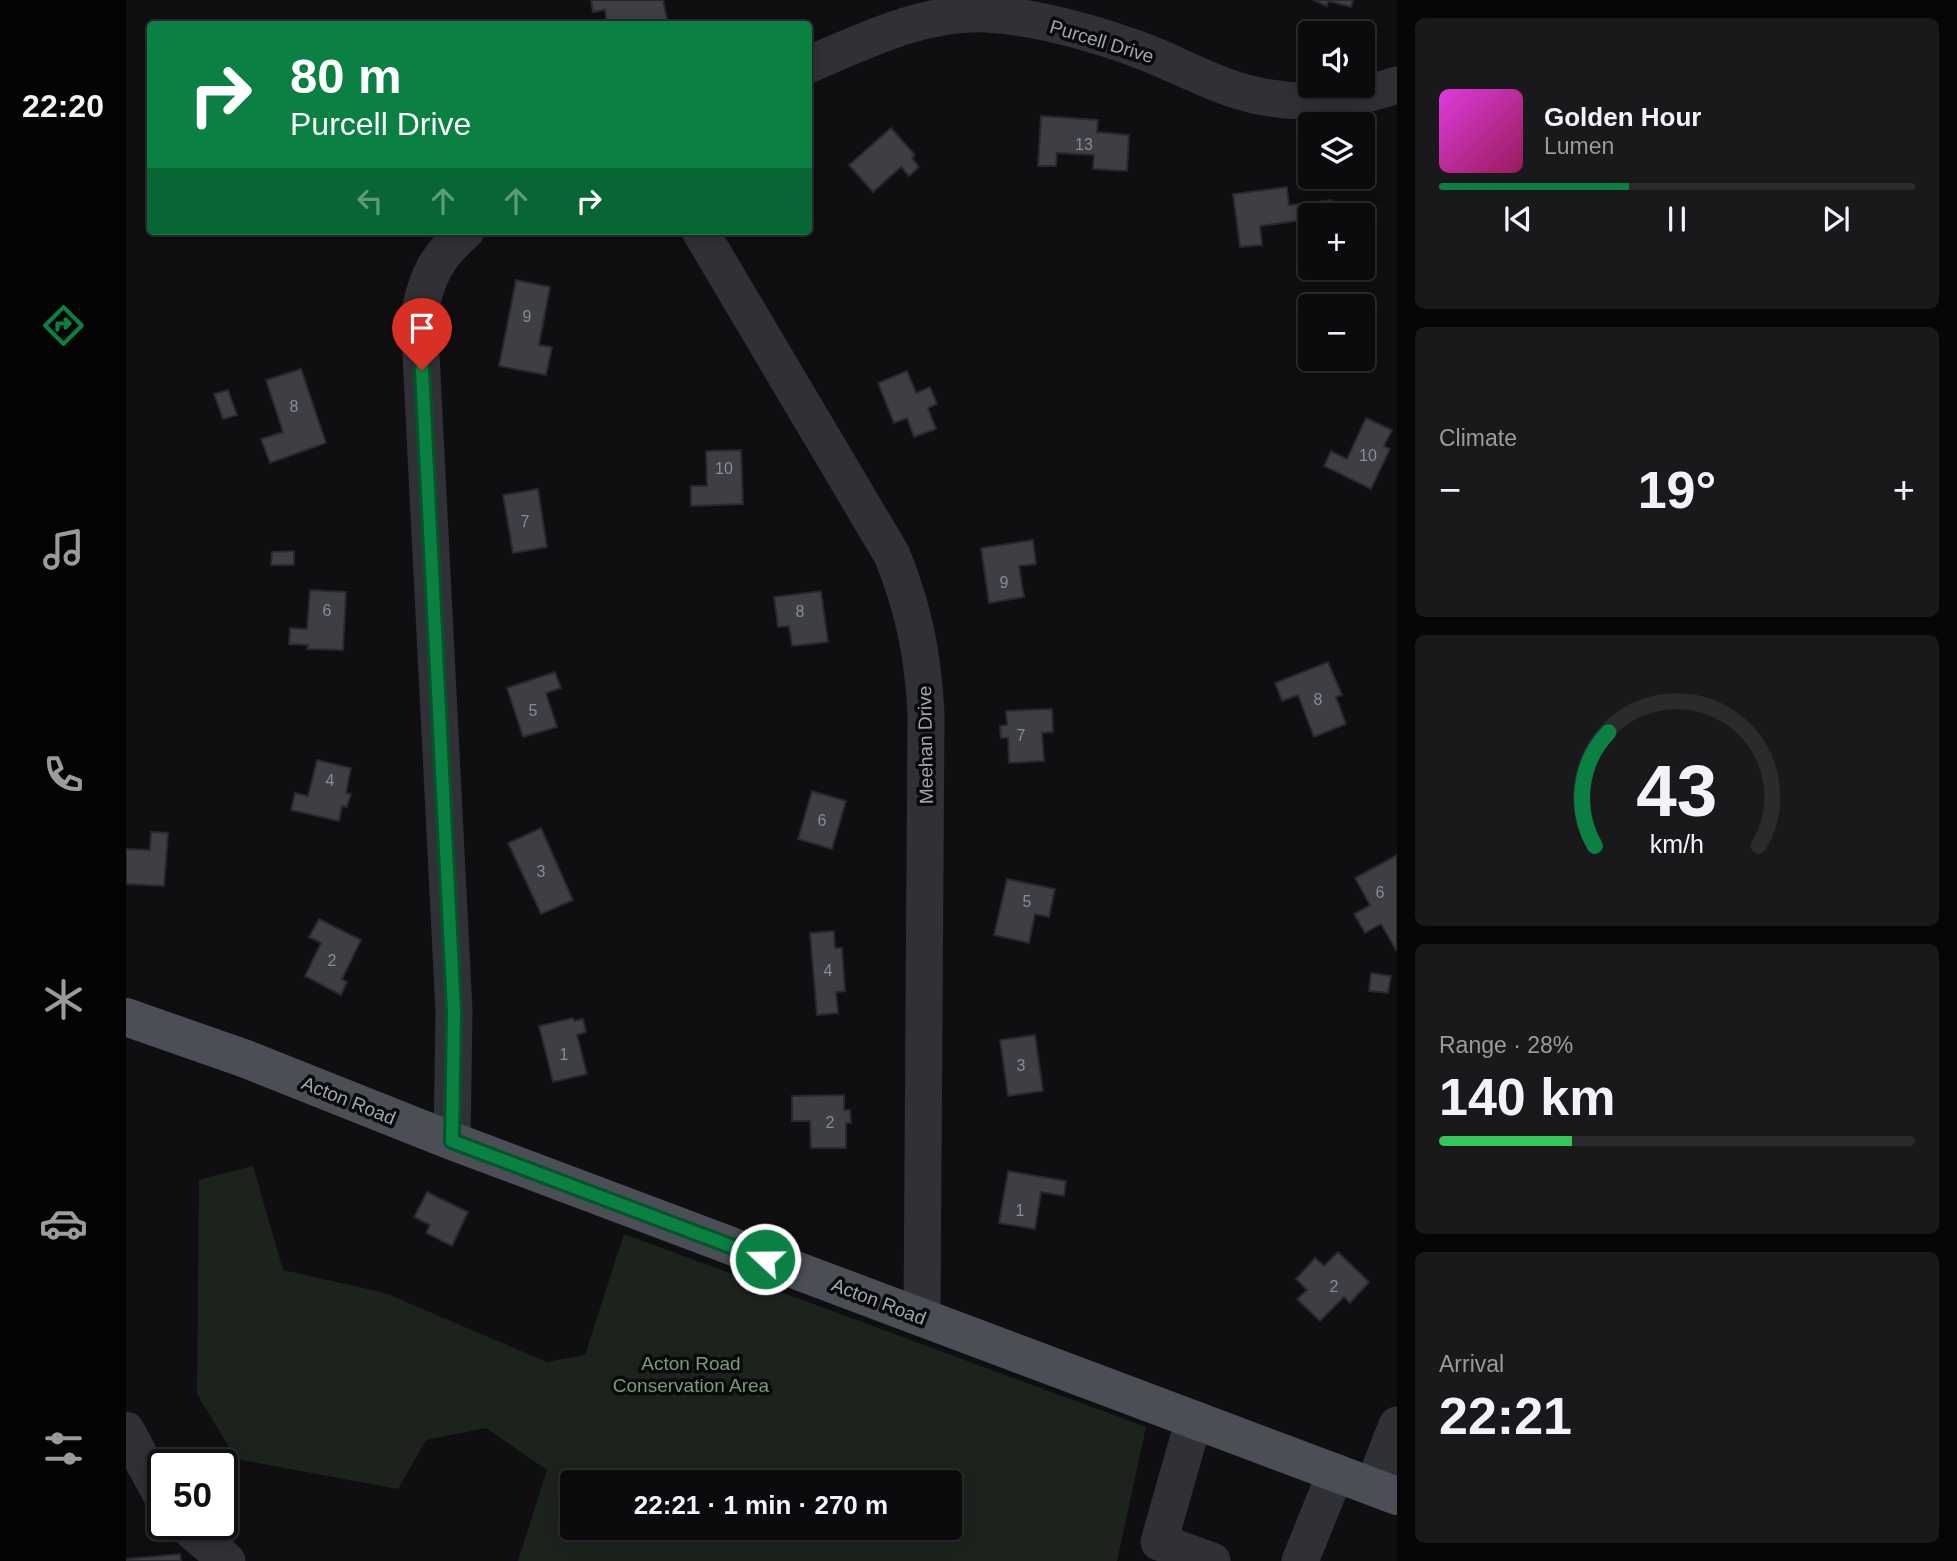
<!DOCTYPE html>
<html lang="en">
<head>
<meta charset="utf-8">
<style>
	body { margin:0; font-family:Arial,sans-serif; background:#19191b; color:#f1f3f6; height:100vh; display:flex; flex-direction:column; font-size:26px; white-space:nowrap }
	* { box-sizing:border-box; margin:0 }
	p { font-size:23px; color:#9a9b9d }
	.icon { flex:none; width:38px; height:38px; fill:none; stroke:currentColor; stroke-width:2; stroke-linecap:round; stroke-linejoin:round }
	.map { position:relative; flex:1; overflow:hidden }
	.drawer { display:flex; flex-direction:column; gap:18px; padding:18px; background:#060607; width:560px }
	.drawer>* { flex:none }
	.guide { position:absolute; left:21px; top:21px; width:665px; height:214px; border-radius:7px; box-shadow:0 4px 18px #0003,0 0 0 2px #2b2b2e; background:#0b8043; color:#fff; overflow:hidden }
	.tools { position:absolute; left:1172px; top:21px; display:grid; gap:14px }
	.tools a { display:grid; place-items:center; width:77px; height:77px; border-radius:7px; background:#0b0b0d; box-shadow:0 4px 18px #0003,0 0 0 2px #2b2b2e; font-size:35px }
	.speed { position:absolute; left:21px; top:1449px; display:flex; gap:14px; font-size:35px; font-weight:700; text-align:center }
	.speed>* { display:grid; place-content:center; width:91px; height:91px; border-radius:50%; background:#0b0b0d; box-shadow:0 4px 18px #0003,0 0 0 2px #2b2b2e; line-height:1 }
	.speed .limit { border:4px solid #111; border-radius:10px; background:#fff; color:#111 }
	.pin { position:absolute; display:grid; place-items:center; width:60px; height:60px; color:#fff; margin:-72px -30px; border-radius:50% 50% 50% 0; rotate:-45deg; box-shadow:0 0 7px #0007 }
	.pin .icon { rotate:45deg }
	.me { position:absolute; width:77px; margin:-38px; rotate:291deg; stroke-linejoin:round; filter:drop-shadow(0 0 5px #0008) }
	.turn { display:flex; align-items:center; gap:24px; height:147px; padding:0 28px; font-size:32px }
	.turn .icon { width:91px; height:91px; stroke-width:2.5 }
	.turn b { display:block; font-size:49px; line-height:60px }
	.lanes { display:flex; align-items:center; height:66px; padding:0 28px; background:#0003; justify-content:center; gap:35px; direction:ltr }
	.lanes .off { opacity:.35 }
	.big { font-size:52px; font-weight:800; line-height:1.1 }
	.drawer .card { flex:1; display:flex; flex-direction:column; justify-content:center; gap:10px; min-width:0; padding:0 24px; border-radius:10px; background:#19191b }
	.drawer .dial { align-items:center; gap:0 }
	.dial svg { height:182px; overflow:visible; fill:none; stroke:#2b2b2e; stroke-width:7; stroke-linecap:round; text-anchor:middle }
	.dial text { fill:#f1f3f6; stroke:none }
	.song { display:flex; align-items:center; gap:21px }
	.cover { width:84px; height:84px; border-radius:10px; background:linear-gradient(135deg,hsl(300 70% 55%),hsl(330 70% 35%)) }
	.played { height:7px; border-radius:4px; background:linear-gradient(90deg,#0b8043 40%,#2b2b2e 40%) }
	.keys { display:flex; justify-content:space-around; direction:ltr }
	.heat { display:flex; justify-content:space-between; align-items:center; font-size:38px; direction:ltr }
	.charge { height:10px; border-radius:5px; background:linear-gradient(90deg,#34c759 28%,#2b2b2e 0) }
	.trip { position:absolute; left:434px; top:1470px; width:402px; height:70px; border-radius:7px; background:#0b0b0d; box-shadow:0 4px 18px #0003,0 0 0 2px #2b2b2e; font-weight:800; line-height:70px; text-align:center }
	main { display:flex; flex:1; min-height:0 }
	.tabs { display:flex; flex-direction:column; width:126px; justify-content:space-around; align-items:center; background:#040405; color:#9a9b9d }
	.tabs .icon { width:49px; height:49px }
	.tabs .current { color:#0b8043 }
	.tabs b { font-size:32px; color:#f1f3f6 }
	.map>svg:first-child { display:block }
</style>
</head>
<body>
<main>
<nav class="tabs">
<b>22:20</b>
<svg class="icon current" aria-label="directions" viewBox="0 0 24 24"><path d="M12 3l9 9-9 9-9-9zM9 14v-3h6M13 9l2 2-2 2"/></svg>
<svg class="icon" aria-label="music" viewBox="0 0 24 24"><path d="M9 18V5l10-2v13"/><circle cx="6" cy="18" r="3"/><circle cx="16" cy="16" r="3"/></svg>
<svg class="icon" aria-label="phone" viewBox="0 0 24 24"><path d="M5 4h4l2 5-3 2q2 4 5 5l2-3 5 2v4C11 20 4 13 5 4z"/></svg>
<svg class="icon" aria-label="climate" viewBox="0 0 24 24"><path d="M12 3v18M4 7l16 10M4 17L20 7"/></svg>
<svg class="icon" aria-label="car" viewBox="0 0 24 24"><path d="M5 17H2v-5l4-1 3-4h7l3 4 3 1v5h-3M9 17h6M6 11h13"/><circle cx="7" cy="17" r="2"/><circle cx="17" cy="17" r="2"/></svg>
<svg class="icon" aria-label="filters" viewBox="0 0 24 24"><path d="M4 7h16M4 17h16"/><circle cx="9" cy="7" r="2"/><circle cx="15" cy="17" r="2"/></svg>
</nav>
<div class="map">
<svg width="1271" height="1561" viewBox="0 0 1271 1561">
	<rect width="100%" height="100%" fill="#0f0f11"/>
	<path fill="#1c231d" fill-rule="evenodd" d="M127 1166 157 1270 259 1293 421 1362 459 1355 498 1234 1020 1427 991 1561H392L421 1470 360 1428 300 1440 272 1489 110 1459 71 1394 73 1180ZM446 1482H824V1528H446Z"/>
	<g fill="#3e3f44" stroke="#29292d" stroke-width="2">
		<polygon points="465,0 537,0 542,24 481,24 479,10 467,12"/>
		<polygon points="1187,0 1227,0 1225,7 1202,1 1201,6"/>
		<polygon points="915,116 972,120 971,132 1003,135 1001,171 967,169 968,155 931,153 930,166 912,166"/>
		<polygon points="765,128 789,155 786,158 793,167 783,176 775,167 747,192 723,165"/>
		<polygon points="1161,187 1163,205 1206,200 1208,215 1185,215 1185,235 1180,235 1178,220 1134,226 1136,245 1114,247 1107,194"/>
		<polygon points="390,280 424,287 413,345 426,347 420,375 373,366"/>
		<polygon points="175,369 200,443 144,463 135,439 157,432 140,380"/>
		<polygon points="781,371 790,393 804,387 811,404 802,408 810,429 788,437 781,418 768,423 752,383"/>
		<polygon points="102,390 111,415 97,419 88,394"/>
		<polygon points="1240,418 1266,430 1258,446 1264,449 1245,489 1198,466 1205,451 1221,459"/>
		<polygon points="615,450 617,504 565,506 565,486 581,486 580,451"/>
		<polygon points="412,489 421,547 387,553 377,495"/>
		<polygon points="907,540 910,564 893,566 898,597 863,603 855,548"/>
		<polygon points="168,551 168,565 145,565 146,552"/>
		<polygon points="184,590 220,592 217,650 181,649 182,645 163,644 164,628 181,629"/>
		<polygon points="695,591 702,642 666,646 663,626 652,627 648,597"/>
		<polygon points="1202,662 1216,695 1210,697 1220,724 1188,737 1172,695 1156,701 1149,683"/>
		<polygon points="429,672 435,688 420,693 431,727 397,737 381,688"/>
		<polygon points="926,709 927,732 916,733 918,761 883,763 882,738 875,738 874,726 881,725 880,711"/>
		<polygon points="191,760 225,768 220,793 225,794 221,807 216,806 213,821 165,810 169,793 182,796"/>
		<polygon points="686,791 720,801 706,849 672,839"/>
		<polygon points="415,828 447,900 415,914 382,843"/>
		<polygon points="25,832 42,833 38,886 0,884 0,849 24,850"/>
		<polygon points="1271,855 1271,950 1270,950 1255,924 1239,933 1228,914 1244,905 1229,878"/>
		<polygon points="881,879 929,889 923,917 909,914 903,943 868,935"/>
		<polygon points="193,919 235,940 216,979 221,982 215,995 179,976 195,943 183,937"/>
		<polygon points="708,931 709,948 716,948 719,991 710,992 712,1013 691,1015 684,933"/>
		<polygon points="1245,973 1265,976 1262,993 1243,991"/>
		<polygon points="447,1018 448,1021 457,1019 460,1032 451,1035 461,1074 427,1082 413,1026"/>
		<polygon points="909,1035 917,1091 882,1096 874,1040"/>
		<polygon points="718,1095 718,1110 724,1110 725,1123 720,1123 720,1148 685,1148 684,1121 666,1121 666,1096"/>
		<polygon points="882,1171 940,1181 938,1196 915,1192 909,1229 873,1223"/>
		<polygon points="301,1192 342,1212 326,1246 300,1233 304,1225 288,1217"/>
		<polygon points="1212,1252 1243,1282 1224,1303 1218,1297 1194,1321 1171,1299 1181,1290 1170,1279 1189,1258 1198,1266"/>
		<polygon points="54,1554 55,1561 0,1561 0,1559"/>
	</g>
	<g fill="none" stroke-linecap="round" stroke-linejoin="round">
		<g stroke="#303136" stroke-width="37">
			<path d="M682 65C738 41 798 11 860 14 910 17 964 32 1011 49 1042 60 1072 77 1104 88 1157 107 1219 104 1271 85"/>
			<path d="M574 231 766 555C788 610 797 655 800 714L796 1317"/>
			<path d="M326 1141 328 1011 293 315C301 276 310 257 340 231"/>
			<polyline points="1068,1419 1033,1542 1086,1561"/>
			<polyline points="0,1430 37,1498"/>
			<polyline points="1247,1487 1271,1425"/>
			<polyline points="58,1524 101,1561"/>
			<polyline points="1174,1561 1210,1472"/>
		</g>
		<polyline stroke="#4c4e55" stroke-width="38" points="0,1017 120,1059 326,1141 1271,1496"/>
	</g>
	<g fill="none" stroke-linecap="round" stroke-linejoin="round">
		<g stroke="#07532c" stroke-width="18">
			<polyline id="route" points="296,370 328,1011 326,1141 639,1259"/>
		</g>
		<use href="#route" stroke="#0b8043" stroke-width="12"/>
	</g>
	<g text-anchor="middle" stroke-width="7" stroke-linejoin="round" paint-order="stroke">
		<g font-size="16" fill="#888c96">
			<text x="958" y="150">13</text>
			<text x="401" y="322">9</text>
			<text x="168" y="412">8</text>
			<text x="1242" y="461">10</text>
			<text x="598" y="474">10</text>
			<text x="399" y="527">7</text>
			<text x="878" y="588">9</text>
			<text x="201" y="616">6</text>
			<text x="674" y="617">8</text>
			<text x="1192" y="705">8</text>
			<text x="407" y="716">5</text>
			<text x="895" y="741">7</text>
			<text x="204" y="786">4</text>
			<text x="696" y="826">6</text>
			<text x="415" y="877">3</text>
			<text x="1254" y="898">6</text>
			<text x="901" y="907">5</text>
			<text x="206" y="966">2</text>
			<text x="702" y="976">4</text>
			<text x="438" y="1060">1</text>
			<text x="895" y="1071">3</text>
			<text x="704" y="1128">2</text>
			<text x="894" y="1216">1</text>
			<text x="1208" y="1292">2</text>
		</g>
		<g font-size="19" fill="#a0a5b2" stroke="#0a0a0c">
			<text transform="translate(976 41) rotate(17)" y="7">Purcell Drive</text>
			<text transform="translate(799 745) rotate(-91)" y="7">Meehan Drive</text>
			<text transform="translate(223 1100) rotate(22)" y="7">Acton Road</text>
			<text transform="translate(753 1301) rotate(21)" y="7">Acton Road</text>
		</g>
		<g font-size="19" fill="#769d79" stroke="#0a0a0c">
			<text x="565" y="1370">Acton Road<tspan x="565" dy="22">Conservation Area</tspan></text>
		</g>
	</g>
</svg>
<div class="tools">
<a><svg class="icon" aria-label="sound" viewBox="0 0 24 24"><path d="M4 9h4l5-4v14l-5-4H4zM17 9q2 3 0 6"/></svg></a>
<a><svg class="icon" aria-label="layers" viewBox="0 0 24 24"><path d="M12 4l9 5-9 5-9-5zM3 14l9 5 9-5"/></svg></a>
<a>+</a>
<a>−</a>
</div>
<div class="speed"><div class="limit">50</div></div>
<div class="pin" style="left:296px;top:370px;background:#d93025"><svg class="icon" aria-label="arrive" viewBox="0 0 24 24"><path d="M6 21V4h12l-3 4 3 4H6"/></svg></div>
<svg class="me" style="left:639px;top:1259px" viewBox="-20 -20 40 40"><circle r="17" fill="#0b8043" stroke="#fff" stroke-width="3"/><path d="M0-11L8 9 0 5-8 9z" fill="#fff"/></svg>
<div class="trip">22:21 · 1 min · 270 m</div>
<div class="guide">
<div class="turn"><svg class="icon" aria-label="right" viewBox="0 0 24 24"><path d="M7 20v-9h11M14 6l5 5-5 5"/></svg><div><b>80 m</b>Purcell Drive</div></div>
<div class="lanes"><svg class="icon off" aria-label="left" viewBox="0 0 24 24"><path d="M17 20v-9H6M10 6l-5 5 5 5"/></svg><svg class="icon off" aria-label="ahead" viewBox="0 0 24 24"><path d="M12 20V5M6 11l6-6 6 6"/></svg><svg class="icon off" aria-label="ahead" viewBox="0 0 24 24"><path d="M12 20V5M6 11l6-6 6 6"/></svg><svg class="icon" aria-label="right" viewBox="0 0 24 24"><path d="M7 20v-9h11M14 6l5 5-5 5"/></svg></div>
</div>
</div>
<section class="drawer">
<div class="card">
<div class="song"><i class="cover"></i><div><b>Golden Hour</b><p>Lumen</p></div></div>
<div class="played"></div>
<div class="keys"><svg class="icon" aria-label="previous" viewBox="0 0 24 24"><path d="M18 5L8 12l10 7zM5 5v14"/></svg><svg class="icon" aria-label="pause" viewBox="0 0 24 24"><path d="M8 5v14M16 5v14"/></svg><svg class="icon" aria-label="next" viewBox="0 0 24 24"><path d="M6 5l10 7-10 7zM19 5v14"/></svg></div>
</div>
<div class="card"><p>Climate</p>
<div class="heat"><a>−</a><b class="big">19°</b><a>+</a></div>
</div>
<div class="card dial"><svg viewBox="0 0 100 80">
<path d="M14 69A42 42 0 1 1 86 69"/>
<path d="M14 69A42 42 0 0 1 20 19" stroke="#0b8043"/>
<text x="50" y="56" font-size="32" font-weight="700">43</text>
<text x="50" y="72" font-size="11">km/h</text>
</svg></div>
<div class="card"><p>Range · 28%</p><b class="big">140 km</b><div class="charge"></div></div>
<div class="card"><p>Arrival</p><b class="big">22:21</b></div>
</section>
</main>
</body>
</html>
